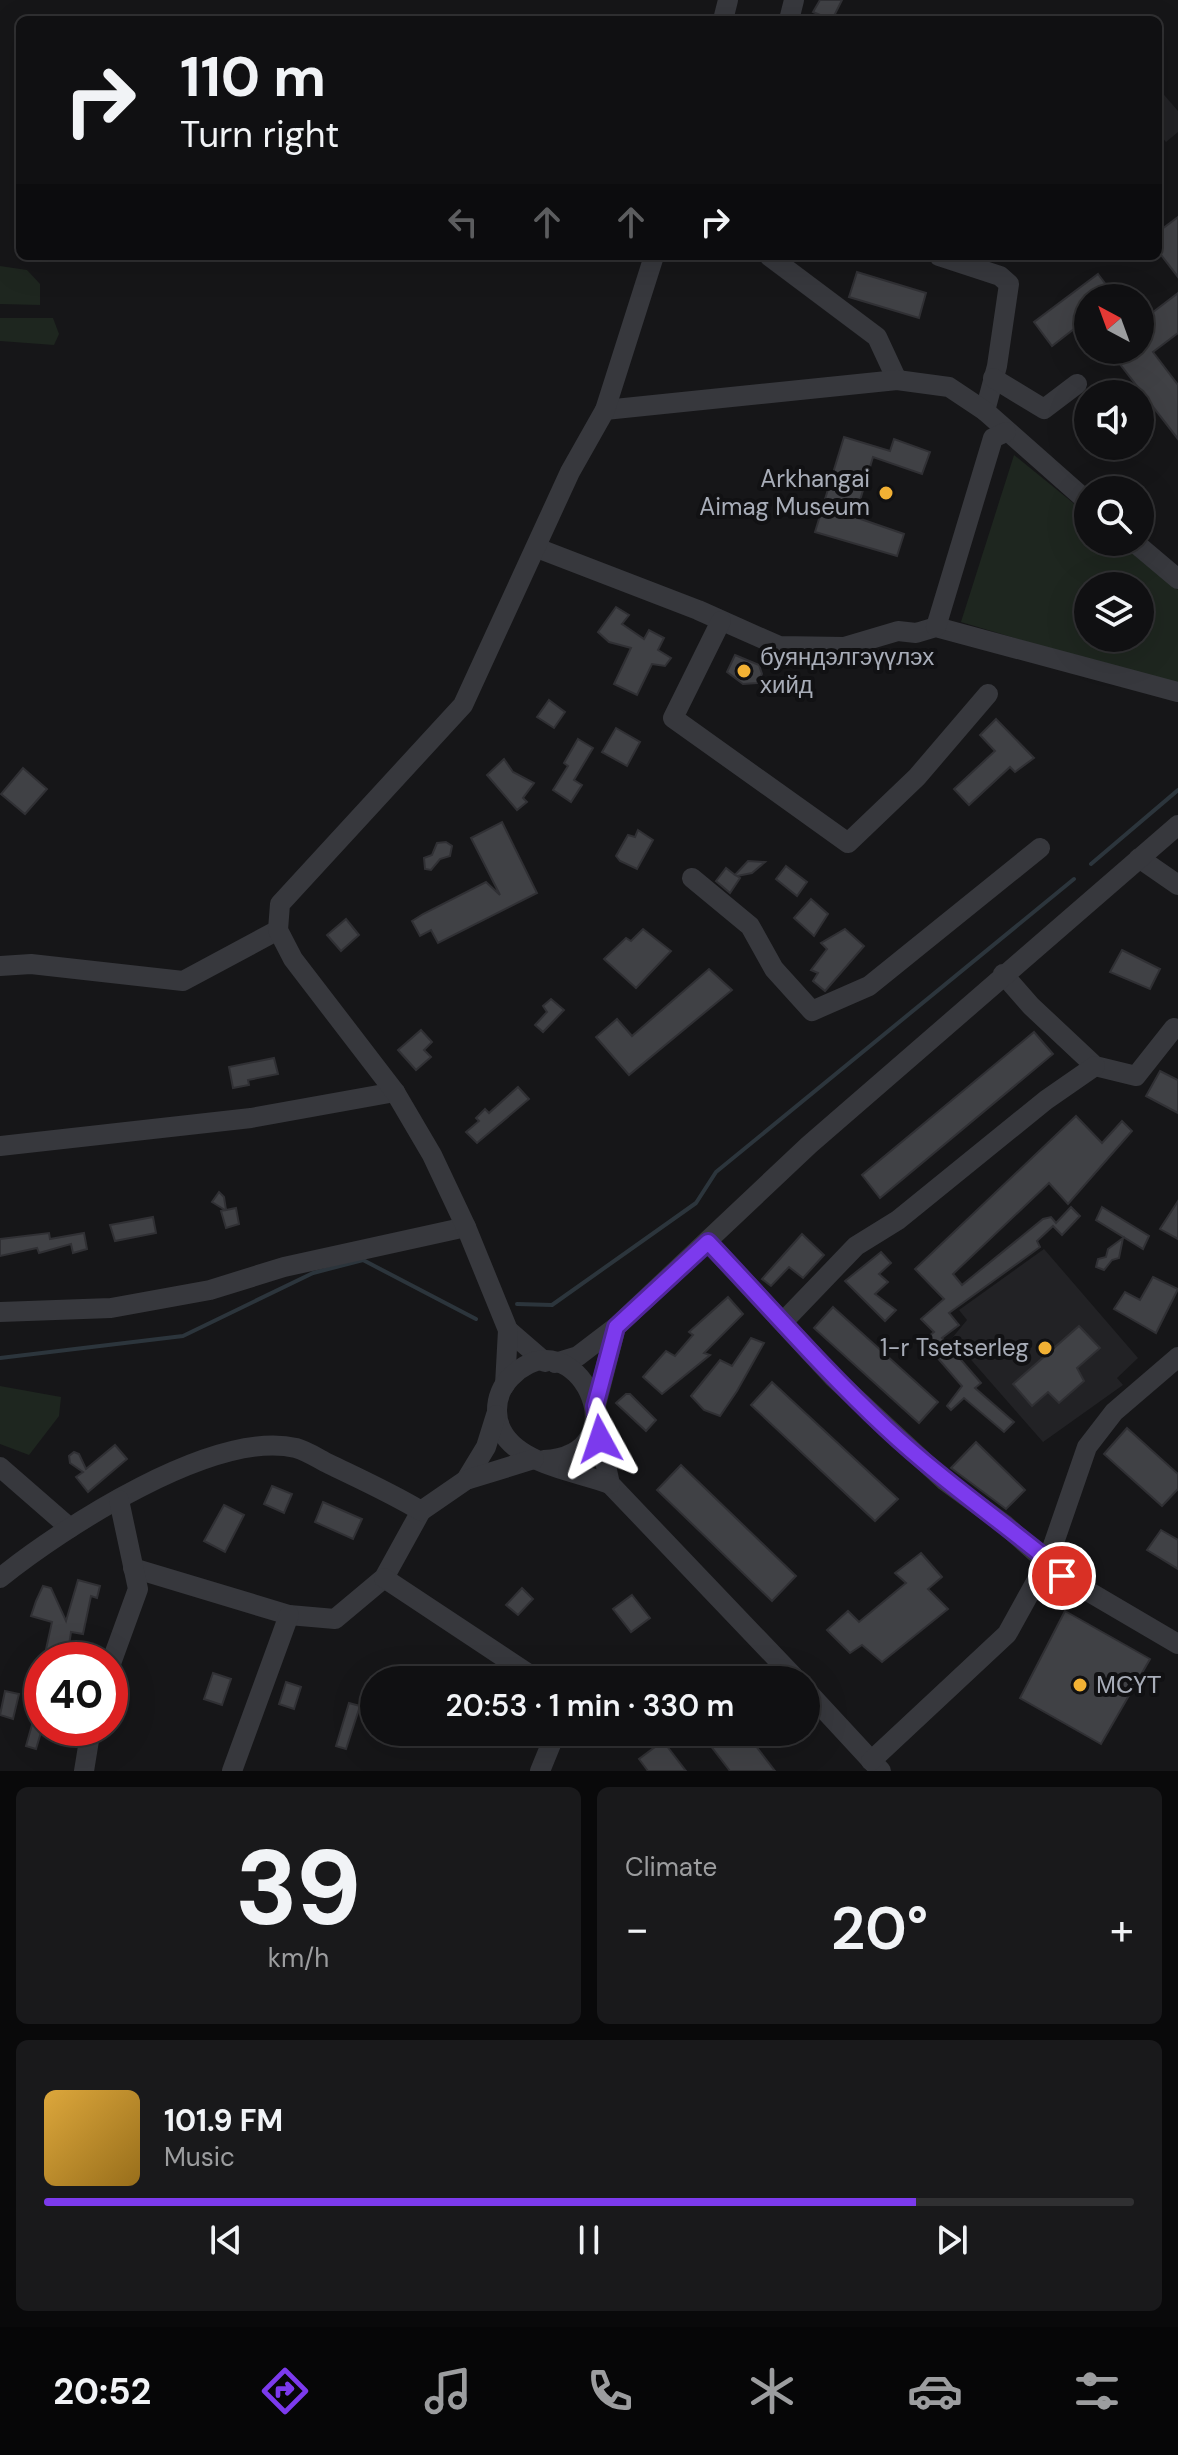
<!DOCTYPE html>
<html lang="en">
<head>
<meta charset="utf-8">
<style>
	body { margin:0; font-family:"DM Sans",sans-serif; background:#19191b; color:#f1f3f6; height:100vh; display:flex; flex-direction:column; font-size:30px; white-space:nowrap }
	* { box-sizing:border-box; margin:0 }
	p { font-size:26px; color:#9c9d9f }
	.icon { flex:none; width:44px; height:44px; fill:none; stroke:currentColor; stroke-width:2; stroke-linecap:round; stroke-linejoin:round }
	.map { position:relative; height:1771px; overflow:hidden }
	.side { display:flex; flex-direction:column; gap:16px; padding:16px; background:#09090a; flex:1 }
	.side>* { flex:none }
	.hud { position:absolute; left:16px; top:16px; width:1146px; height:244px; border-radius:12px; box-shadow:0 8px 32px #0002,0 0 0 2px #303032; background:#101012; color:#f1f3f6; overflow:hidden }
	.needle { width:52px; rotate:319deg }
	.buttons { position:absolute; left:1074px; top:284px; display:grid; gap:16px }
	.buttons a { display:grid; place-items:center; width:80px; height:80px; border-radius:50%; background:#101012; box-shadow:0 8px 32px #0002,0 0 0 2px #303032; font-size:40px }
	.speed { position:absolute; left:24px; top:1642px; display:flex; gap:16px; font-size:40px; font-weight:700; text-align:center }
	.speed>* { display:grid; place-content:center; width:104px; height:104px; border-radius:50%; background:#101012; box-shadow:0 8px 32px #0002,0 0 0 2px #303032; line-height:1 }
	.speed .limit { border:12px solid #d22; background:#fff; color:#111 }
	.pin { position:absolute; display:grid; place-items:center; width:68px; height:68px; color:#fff; margin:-34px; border:4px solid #fff; border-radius:50%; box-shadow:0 2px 8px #0007 }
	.me { position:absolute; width:88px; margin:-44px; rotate:355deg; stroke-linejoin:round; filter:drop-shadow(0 0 6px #0008) }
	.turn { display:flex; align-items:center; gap:28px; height:168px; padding:0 32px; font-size:36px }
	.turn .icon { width:104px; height:104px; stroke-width:2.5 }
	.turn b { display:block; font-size:56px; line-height:68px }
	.lanes { display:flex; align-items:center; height:76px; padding:0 32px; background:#0003; justify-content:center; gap:40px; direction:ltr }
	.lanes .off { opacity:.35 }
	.big { font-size:60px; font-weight:600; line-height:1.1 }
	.side .tile { flex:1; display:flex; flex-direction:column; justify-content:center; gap:12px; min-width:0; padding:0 28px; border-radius:12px; background:#19191b }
	.side .dial { align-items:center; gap:0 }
	.dial b { font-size:104px; line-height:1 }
	.song { display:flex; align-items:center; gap:24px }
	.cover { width:96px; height:96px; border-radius:12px; background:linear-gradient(135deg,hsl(40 70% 55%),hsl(40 70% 35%)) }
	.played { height:8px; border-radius:4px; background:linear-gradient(90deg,#7c3aed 80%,#303032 80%) }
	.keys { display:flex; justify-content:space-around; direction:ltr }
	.heat { display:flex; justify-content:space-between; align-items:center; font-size:44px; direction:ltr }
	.side .tiles { flex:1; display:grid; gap:16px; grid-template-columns:1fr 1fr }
	.tile:last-child { grid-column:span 2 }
	.trip { position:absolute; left:360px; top:1666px; width:460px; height:80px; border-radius:40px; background:#101012; box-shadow:0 8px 32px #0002,0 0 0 2px #303032; font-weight:600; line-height:80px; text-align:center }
	.tab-bar { display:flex; height:128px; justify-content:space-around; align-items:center; background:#060607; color:#9c9d9f }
	.tab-bar .icon { width:56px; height:56px }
	.tab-bar .current { color:#7c3aed }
	.tab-bar b { font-size:36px; color:#f1f3f6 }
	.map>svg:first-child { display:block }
</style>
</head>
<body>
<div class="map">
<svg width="1178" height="1771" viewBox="0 0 1178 1771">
	<rect width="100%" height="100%" fill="#161618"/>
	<g fill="#222225">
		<polygon points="1158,88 1178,111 1178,132 1166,142 1158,133"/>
		<polygon points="1044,1249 1138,1358 1117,1378 1123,1385 1043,1442 952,1338 967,1320 959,1310"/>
	</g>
	<g fill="#1e261f" fill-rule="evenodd">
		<polygon points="0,266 27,270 40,284 40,305 0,304"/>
		<polygon points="0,318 53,318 59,334 54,345 0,341"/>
		<path d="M1014 455 1088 515V542H1121L1178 590V690L1172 685 961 622ZM1088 586H1140V638H1088Z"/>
		<polygon points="0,1386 61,1397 59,1416 29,1455 0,1444"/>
	</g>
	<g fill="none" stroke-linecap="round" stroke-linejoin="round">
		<g stroke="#2c353c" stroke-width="4">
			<polyline points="1091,864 1178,790"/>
			<polyline points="517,1304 552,1305 696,1203 716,1172 1074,879"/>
			<polyline points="0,1358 183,1336 313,1273 363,1260 476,1319"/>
		</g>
	</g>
	<g fill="#404145" stroke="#303034" stroke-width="2">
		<polygon points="820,0 842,0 832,20 813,12"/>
		<polygon points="1178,217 1178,277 1158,251 1158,232"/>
		<polygon points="857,272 926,293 919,318 849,297"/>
		<polygon points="1098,274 1116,298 1088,298 1088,318 1052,346 1034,322"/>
		<polygon points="1178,293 1178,333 1153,352 1178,385 1178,439 1109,350 1140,350 1140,322"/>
		<polygon points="844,437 890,451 894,439 930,452 922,474 873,457 855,517 904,534 897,556 815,532"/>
		<polygon points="616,607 629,615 622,624 644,639 649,630 664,638 658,650 671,658 665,666 652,664 637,695 614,684 631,648 609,642 598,632"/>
		<polygon points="735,655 759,665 762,674 757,683 743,684 727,672"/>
		<polygon points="549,700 565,712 554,728 537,717"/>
		<polygon points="996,719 1034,758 1015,772 1010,767 969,805 954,789 995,751 980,735"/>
		<polygon points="616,728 640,742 627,766 602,752"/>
		<polygon points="578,739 593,748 574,780 582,785 571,802 553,790 568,766 564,763"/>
		<polygon points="504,759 513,772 534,783 523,798 527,802 517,810 487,775"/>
		<polygon points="23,768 47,789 25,814 1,794"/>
		<polygon points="502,822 537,893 438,943 431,930 420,936 412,921 423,914 486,882 500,895 471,838"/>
		<polygon points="638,830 653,840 637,869 620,861 616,856 628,835 635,837"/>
		<polygon points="446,842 452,846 450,856 440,859 431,870 425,869 424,858 432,855 437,843"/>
		<polygon points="748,861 765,862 752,873 737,876 740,878 730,893 716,881 726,868 735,875"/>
		<polygon points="786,866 807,882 797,896 776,879"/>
		<polygon points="811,899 828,914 814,936 794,918"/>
		<polygon points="346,919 359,935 341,951 327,935"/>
		<polygon points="643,929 671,951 636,988 604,959 626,938 631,941"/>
		<polygon points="845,929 864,946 825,991 813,981 818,973 811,970 827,949 821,943"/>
		<polygon points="1122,950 1160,969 1150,989 1110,972"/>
		<polygon points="709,969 732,990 629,1075 596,1037 617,1019 632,1036"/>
		<polygon points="551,999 564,1010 543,1032 535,1025 547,1012 543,1006"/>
		<polygon points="421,1030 432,1042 424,1050 431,1057 416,1070 398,1050"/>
		<polygon points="1034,1032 1053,1054 880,1198 862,1175"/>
		<polygon points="274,1058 278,1074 248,1080 249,1085 233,1088 229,1067"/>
		<polygon points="1160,1071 1178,1080 1178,1113 1146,1096"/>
		<polygon points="518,1087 529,1099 477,1143 466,1132 479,1121 476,1118 485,1109 489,1113"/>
		<polygon points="1076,1116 1102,1143 1122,1121 1132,1131 1068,1204 1049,1183 953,1274 962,1285 1043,1219 1051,1217 1056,1223 1071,1207 1080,1216 1062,1235 1053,1226 1037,1241 1040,1247 949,1313 959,1325 942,1338 981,1383 975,1388 1014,1422 1004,1432 964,1398 951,1410 947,1406 962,1386 923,1341 934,1332 921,1319 944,1299 915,1269"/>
		<polygon points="219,1192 224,1197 226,1210 236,1208 239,1224 226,1228 221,1211 225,1210 212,1202"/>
		<polygon points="1178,1201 1178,1239 1160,1229"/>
		<polygon points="1102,1207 1149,1236 1143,1249 1096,1220"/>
		<polygon points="153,1217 156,1233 115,1241 110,1225"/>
		<polygon points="49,1233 50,1239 84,1233 87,1249 73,1253 71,1244 39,1253 37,1248 0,1256 0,1239"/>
		<polygon points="802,1234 824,1255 803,1278 789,1267 771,1286 762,1279"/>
		<polygon points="1123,1238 1119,1258 1112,1260 1104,1270 1096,1267 1098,1259 1106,1257 1108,1249"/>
		<polygon points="881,1252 891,1263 879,1274 888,1282 875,1294 896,1310 885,1321 845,1281"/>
		<polygon points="1153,1277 1178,1289 1156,1333 1114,1309 1125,1292 1140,1300"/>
		<polygon points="728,1297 743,1314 704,1353 710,1355 662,1394 643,1377 666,1351 675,1356 693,1335 689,1332"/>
		<polygon points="833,1307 938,1402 919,1423 814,1328"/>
		<polygon points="1079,1326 1100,1348 1077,1368 1084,1381 1059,1403 1048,1392 1032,1406 1013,1384"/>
		<polygon points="751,1338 764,1343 737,1391 720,1416 704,1410 691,1396 720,1360 732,1366"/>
		<polygon points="772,1382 898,1499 875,1521 751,1405"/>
		<polygon points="626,1394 630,1394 656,1420 646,1431 616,1403"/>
		<polygon points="1127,1428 1178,1474 1178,1489 1162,1506 1104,1454"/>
		<polygon points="976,1442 1025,1490 1006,1509 951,1468"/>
		<polygon points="115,1445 127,1459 88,1492 76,1477 83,1472 70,1463 69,1456 74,1452 79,1454 86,1469"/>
		<polygon points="681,1465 796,1576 772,1601 657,1490"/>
		<polygon points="272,1486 292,1494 284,1513 264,1504"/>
		<polygon points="323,1502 362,1519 353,1539 315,1522"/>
		<polygon points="224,1505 244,1515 225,1552 204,1541"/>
		<polygon points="1161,1530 1178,1540 1178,1569 1147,1550"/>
		<polygon points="921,1553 942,1577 928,1589 948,1609 882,1662 862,1645 850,1653 827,1630 848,1611 859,1622 906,1583 895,1573"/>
		<polygon points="78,1580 100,1586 97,1598 91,1596 83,1634 71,1632 67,1659 45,1654 52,1622 31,1616 36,1601 43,1586 51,1588 66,1621"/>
		<polygon points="522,1588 533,1599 518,1615 506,1605"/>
		<polygon points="632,1595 650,1618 631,1632 613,1609"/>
		<polygon points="1065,1611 1150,1659 1101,1744 1020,1698"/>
		<polygon points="213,1673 231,1679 222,1705 204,1699"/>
		<polygon points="286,1682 301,1687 294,1709 279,1704"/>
		<polygon points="5,1691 19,1694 13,1719 0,1715"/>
		<polygon points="39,1700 42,1700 42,1729 36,1749 26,1746"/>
		<polygon points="349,1703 360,1706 346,1749 336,1746"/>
		<polygon points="700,1732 745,1732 775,1771 730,1771"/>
		<polygon points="663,1741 686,1771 648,1771 639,1759"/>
	</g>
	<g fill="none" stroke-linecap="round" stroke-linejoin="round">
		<g stroke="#37383d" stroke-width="20">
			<polyline points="723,20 728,0"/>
			<polyline points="789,20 794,0"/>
			<polyline points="769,256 877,337 897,380"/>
			<polyline points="939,256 1000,276 1009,284 997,366 985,411"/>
			<polyline points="993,378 1044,409 1077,384"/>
			<polyline points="605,410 897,380 949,387 985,411 1088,502"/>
			<polyline points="1134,542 1178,579"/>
			<polyline points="537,548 698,610 779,646 844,647 898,631 916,633 936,627 1178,692"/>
			<polyline points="721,621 673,718 848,843 917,777 988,694"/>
			<polyline points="936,627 993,438 1006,432"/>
			<polyline points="1139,858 1178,885"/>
			<polyline points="692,878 750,926 774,969 812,1011 869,986 1040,848"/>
			<polyline points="0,966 31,964 183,981 278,930"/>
			<polyline points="1003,974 1031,1006 1095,1066 1136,1076 1174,1028"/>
			<polyline points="0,1146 251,1118 395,1092"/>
			<polyline points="708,1242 834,1378 945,1481 1004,1524 1062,1576 1178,1644"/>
			<polyline points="0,1312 111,1308 210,1290 284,1267 466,1227"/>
			<polyline points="783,1322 856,1246 898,1220 1046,1100 1095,1066"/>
			<polyline points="508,1330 545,1362"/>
			<polyline points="555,1363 578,1356 616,1327 809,1145 1178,825"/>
			<polyline points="505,1385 508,1330 466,1227 432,1155 395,1092 293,959 278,930 280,904 463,705 570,472 605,410 654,256"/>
			<polyline points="596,1405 616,1327"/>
			<polyline points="595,1416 610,1484 797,1680"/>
			<path d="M544 1460C645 1454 574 1312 511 1377 502 1385 497 1398 497 1410 496 1461 572 1470 610 1484"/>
			<polyline points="0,1467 70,1528"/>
			<polyline points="466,1480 486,1447 496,1415"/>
			<polyline points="133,1568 289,1615 335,1619 384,1578 421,1511"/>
			<path d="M0 1578C62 1528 214 1429 296 1448 307 1451 319 1459 329 1464 360 1479 391 1493 421 1511L466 1480 534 1459"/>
			<polyline points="384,1578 538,1680"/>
			<polyline points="110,1666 138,1589 119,1500"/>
			<polyline points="806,1690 881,1771"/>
			<polyline points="871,1761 1007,1634 1048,1560 1087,1447 1114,1412 1178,1357"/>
			<polyline points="84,1771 91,1728"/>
			<polyline points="232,1771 289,1615"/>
			<polyline points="540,1771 556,1732"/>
		</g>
	</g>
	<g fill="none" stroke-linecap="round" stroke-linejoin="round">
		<g stroke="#51269a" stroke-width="20">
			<path id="route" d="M600 1439 595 1406 616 1327 708 1242C767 1304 823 1369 886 1428 937 1476 994 1516 1048 1560L1062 1576"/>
		</g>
		<use href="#route" stroke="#7c3aed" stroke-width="14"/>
	</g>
	<g fill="#f2b134" stroke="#111113" stroke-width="3">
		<circle cx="886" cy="493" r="8"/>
		<circle cx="744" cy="671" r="8"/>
		<circle cx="1045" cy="1348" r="8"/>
		<circle cx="1080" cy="1685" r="8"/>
	</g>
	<g text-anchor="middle" stroke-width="8" stroke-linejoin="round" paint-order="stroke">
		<g font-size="24" fill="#a8adb8" stroke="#111113" text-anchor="end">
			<text x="870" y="487">Arkhangai<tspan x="870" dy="28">Aimag Museum</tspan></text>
			<text x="760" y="665" text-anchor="start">буяндэлгэүүлэх<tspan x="760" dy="28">хийд</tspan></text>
			<text x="1029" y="1356">1-r Tsetserleg</text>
			<text x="1096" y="1693" text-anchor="start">МСҮТ</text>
		</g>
	</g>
</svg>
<div class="buttons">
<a><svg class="needle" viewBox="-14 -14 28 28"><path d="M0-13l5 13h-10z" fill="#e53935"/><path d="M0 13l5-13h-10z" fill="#9c9d9f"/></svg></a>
<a><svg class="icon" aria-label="sound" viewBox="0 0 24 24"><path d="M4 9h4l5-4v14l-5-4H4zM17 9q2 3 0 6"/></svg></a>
<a><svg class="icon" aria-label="search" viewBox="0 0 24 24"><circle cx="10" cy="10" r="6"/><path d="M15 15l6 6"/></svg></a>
<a><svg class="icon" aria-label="layers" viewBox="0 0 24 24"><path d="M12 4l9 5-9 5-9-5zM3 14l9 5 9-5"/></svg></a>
</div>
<div class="speed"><div class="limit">40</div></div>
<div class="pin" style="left:1062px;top:1576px;background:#d93025"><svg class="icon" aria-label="arrive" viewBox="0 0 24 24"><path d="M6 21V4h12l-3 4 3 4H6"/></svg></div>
<svg class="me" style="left:600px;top:1439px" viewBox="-20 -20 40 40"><path d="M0-17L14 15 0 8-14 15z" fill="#7c3aed" stroke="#fff" stroke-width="4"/></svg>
<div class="trip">20:53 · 1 min · 330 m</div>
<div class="hud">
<div class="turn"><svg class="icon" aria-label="right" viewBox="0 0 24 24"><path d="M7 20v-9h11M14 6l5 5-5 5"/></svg><div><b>110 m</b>Turn right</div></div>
<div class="lanes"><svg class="icon off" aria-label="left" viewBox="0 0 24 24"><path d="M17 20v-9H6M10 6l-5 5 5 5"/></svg><svg class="icon off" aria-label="ahead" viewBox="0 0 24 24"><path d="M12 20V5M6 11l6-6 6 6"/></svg><svg class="icon off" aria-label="ahead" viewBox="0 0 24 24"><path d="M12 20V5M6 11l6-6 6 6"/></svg><svg class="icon" aria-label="right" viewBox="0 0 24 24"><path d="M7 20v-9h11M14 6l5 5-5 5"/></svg></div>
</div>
</div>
<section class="side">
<div class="tiles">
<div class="tile dial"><b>39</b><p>km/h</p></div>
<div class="tile"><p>Climate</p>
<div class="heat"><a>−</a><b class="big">20°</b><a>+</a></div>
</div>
<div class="tile">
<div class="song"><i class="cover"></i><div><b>101.9 FM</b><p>Music</p></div></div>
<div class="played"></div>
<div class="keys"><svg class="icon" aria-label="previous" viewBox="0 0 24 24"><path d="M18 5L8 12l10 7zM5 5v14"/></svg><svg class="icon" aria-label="pause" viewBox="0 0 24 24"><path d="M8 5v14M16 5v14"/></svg><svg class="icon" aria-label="next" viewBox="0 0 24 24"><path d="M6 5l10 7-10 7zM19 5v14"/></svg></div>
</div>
</div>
</section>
<nav class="tab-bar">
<b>20:52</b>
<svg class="icon current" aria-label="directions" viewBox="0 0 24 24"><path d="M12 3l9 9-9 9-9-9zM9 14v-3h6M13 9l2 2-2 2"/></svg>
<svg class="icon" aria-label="music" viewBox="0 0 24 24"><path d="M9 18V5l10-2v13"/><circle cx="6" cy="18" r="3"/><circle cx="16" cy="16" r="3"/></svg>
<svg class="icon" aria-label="phone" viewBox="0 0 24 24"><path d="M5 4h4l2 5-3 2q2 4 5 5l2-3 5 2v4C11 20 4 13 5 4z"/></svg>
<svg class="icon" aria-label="climate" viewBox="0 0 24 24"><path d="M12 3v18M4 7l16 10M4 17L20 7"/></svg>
<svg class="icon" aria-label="car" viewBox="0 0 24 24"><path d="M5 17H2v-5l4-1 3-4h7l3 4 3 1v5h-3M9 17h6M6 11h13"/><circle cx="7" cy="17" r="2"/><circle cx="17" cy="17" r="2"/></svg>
<svg class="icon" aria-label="filters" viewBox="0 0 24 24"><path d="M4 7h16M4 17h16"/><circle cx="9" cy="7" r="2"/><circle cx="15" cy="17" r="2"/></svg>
</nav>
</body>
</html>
